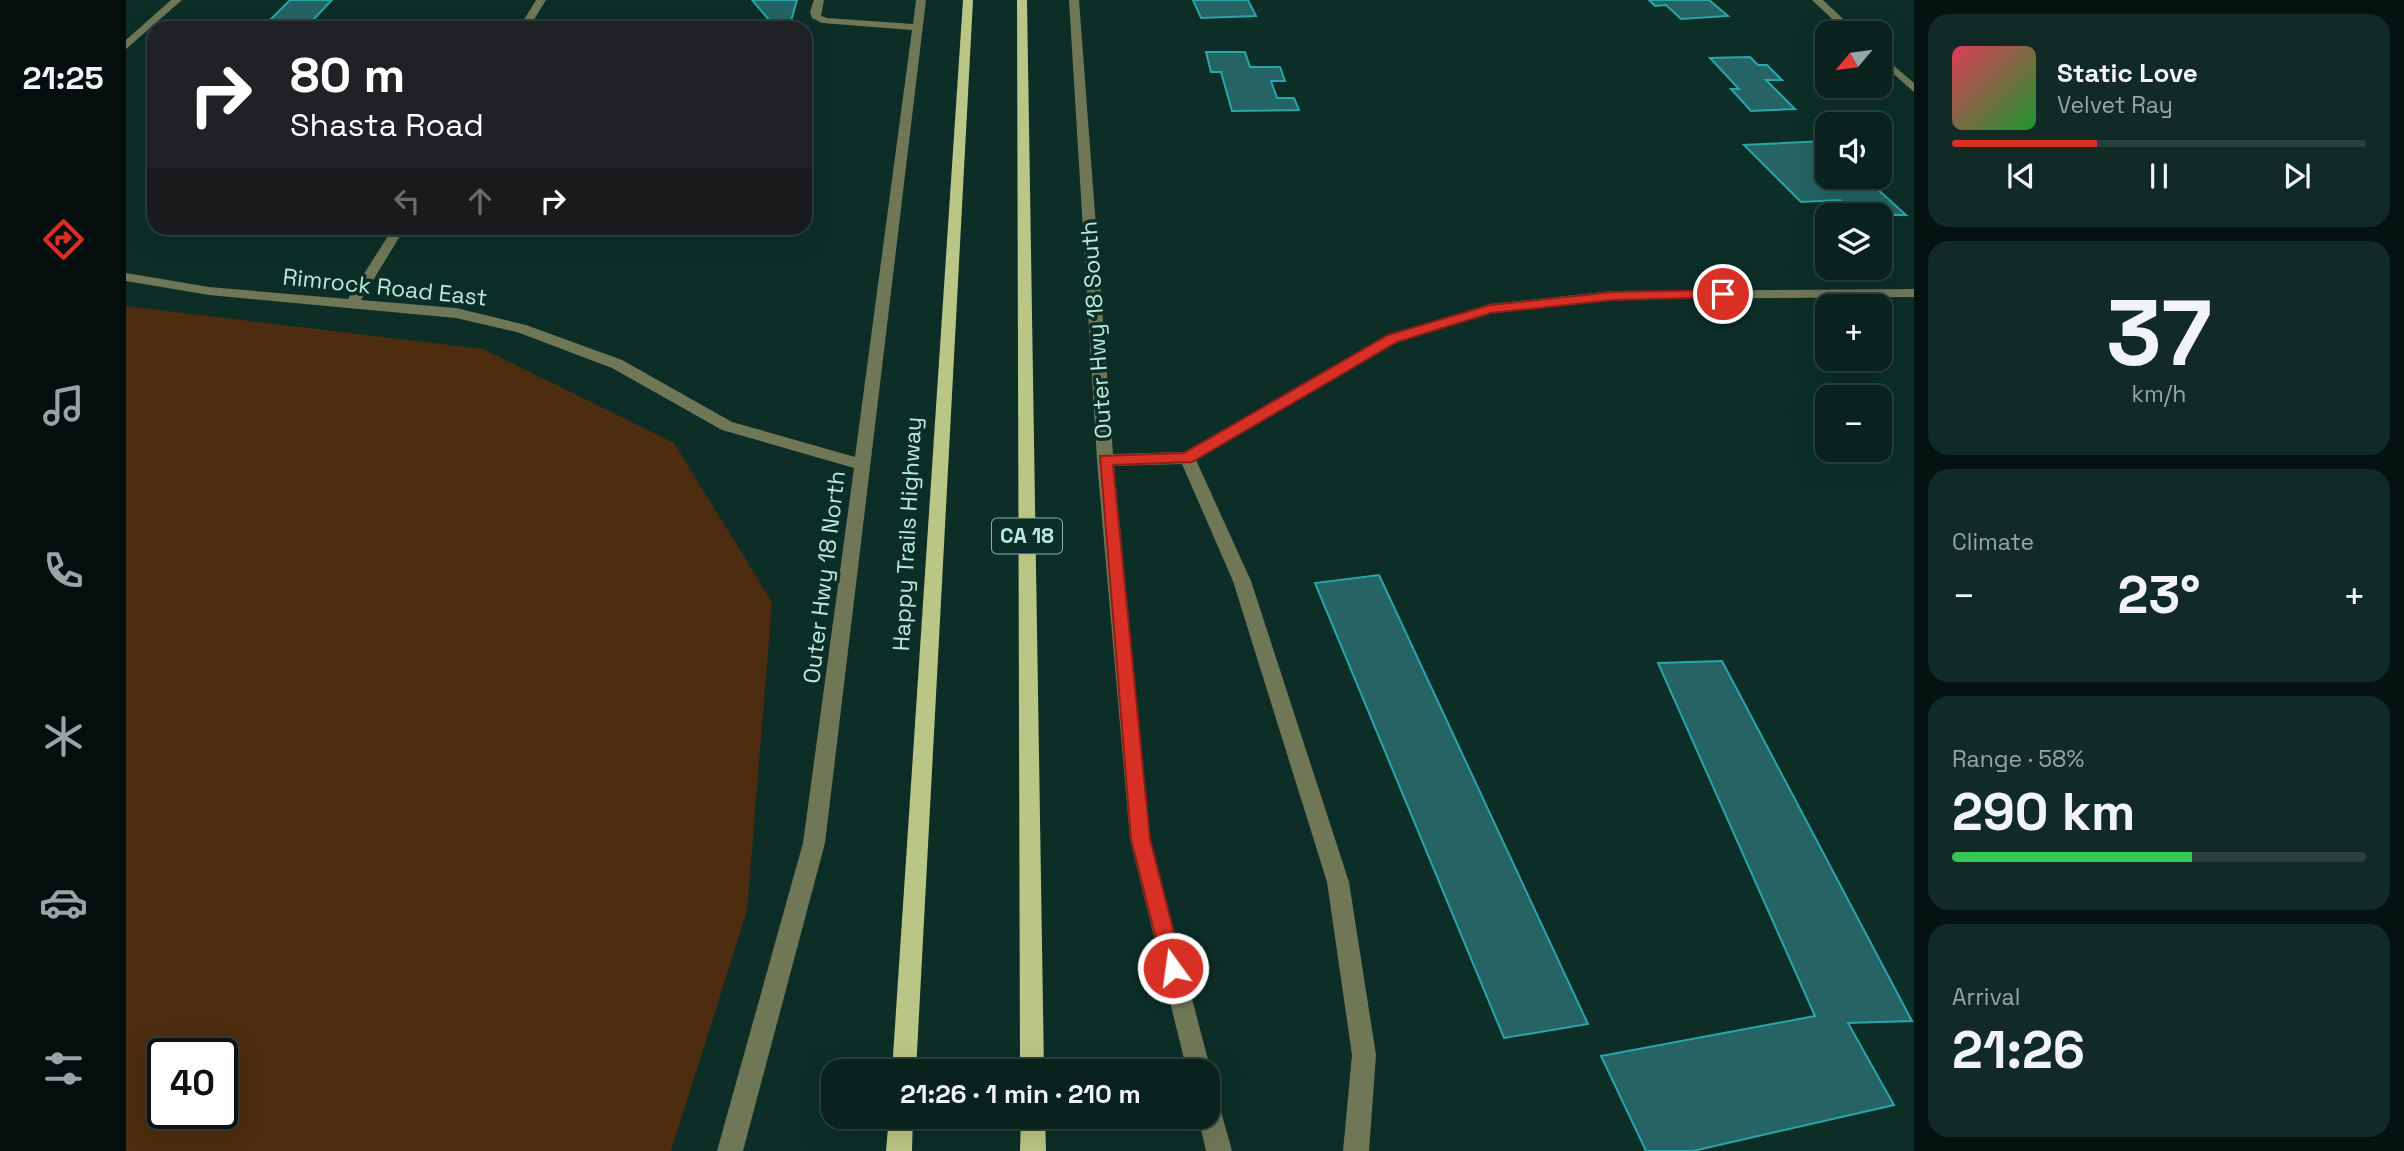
<!DOCTYPE html>
<html lang="en">
<head>
<meta charset="utf-8">
<style>
	body { margin:0; font-family:"Space Grotesk",sans-serif; background:#122a26; color:#f1f3f6; height:100vh; display:flex; flex-direction:column; font-size:26px; white-space:nowrap }
	* { box-sizing:border-box; margin:0 }
	p { font-size:23px; color:#99a4a4 }
	.icon { flex:none; width:38px; height:38px; fill:none; stroke:currentColor; stroke-width:2; stroke-linecap:round; stroke-linejoin:round }
	.map { position:relative; flex:1; overflow:hidden }
	.panel { display:flex; flex-direction:column; gap:14px; padding:14px; background:#051310; width:490px }
	.panel>* { flex:none }
	.hud { position:absolute; left:21px; top:21px; width:665px; height:214px; border-radius:21px; box-shadow:0 7px 28px #0002,0 0 0 2px #293f3b; background:#202124; color:#fff; overflow:hidden }
	.needle { width:46px; rotate:241deg }
	.buttons { position:absolute; left:1689px; top:21px; display:grid; gap:14px }
	.buttons a { display:grid; place-items:center; width:77px; height:77px; border-radius:14px; background:#09221d; box-shadow:0 7px 28px #0002,0 0 0 2px #293f3b; font-size:35px }
	.speed { position:absolute; left:21px; top:1038px; display:flex; gap:14px; font-size:35px; font-weight:700; text-align:center }
	.speed>* { display:grid; place-content:center; width:91px; height:91px; border-radius:50%; background:#09221d; box-shadow:0 7px 28px #0002,0 0 0 2px #293f3b; line-height:1 }
	.speed .limit { border:4px solid #111; border-radius:10px; background:#fff; color:#111 }
	.pin { position:absolute; display:grid; place-items:center; width:60px; height:60px; color:#fff; margin:-30px; border:4px solid #fff; border-radius:50%; box-shadow:0 2px 7px #0007 }
	.me { position:absolute; width:77px; margin:-38px; rotate:346deg; stroke-linejoin:round; filter:drop-shadow(0 0 5px #0008) }
	.turn { display:flex; align-items:center; gap:24px; height:147px; padding:0 28px; font-size:32px }
	.turn .icon { width:91px; height:91px; stroke-width:2.5 }
	.turn b { display:block; font-size:49px; line-height:60px }
	.lanes { display:flex; align-items:center; height:66px; padding:0 28px; background:#0003; justify-content:center; gap:35px; direction:ltr }
	.lanes .off { opacity:.35 }
	.big { font-size:52px; font-weight:800; line-height:1.1 }
	.panel .tile { flex:1; display:flex; flex-direction:column; justify-content:center; gap:10px; min-width:0; padding:0 24px; border-radius:21px; background:#122a26 }
	.panel .dial { align-items:center; gap:0 }
	.dial b { font-size:91px; line-height:1 }
	.song { display:flex; align-items:center; gap:21px }
	.cover { width:84px; height:84px; border-radius:10px; background:linear-gradient(135deg,hsl(350 70% 55%),hsl(130 70% 35%)) }
	.played { height:7px; border-radius:4px; background:linear-gradient(90deg,#d93025 35%,#293f3b 35%) }
	.keys { display:flex; justify-content:space-around; direction:ltr }
	.heat { display:flex; justify-content:space-between; align-items:center; font-size:38px; direction:ltr }
	.charge { height:10px; border-radius:5px; background:linear-gradient(90deg,#34c759 58%,#293f3b 0) }
	.trip { position:absolute; left:695px; top:1059px; width:399px; height:70px; border-radius:21px; background:#09221d; box-shadow:0 7px 28px #0002,0 0 0 2px #293f3b; font-weight:800; line-height:70px; text-align:center }
	main { display:flex; flex:1; min-height:0 }
	.dock { display:flex; flex-direction:column; width:126px; justify-content:space-around; align-items:center; background:#040e0c; color:#99a4a4 }
	.dock .icon { width:49px; height:49px }
	.dock .selected { color:#d93025 }
	.dock b { font-size:32px; color:#f1f3f6 }
	.map>svg:first-child { display:block }
</style>
</head>
<body>
<main>
<nav class="dock">
<b>21:25</b>
<svg class="icon selected" aria-label="directions" viewBox="0 0 24 24"><path d="M12 3l9 9-9 9-9-9zM9 14v-3h6M13 9l2 2-2 2"/></svg>
<svg class="icon" aria-label="music" viewBox="0 0 24 24"><path d="M9 18V5l10-2v13"/><circle cx="6" cy="18" r="3"/><circle cx="16" cy="16" r="3"/></svg>
<svg class="icon" aria-label="phone" viewBox="0 0 24 24"><path d="M5 4h4l2 5-3 2q2 4 5 5l2-3 5 2v4C11 20 4 13 5 4z"/></svg>
<svg class="icon" aria-label="climate" viewBox="0 0 24 24"><path d="M12 3v18M4 7l16 10M4 17L20 7"/></svg>
<svg class="icon" aria-label="car" viewBox="0 0 24 24"><path d="M5 17H2v-5l4-1 3-4h7l3 4 3 1v5h-3M9 17h6M6 11h13"/><circle cx="7" cy="17" r="2"/><circle cx="17" cy="17" r="2"/></svg>
<svg class="icon" aria-label="filters" viewBox="0 0 24 24"><path d="M4 7h16M4 17h16"/><circle cx="9" cy="7" r="2"/><circle cx="15" cy="17" r="2"/></svg>
</nav>
<div class="map">
<svg width="1788" height="1151" viewBox="0 0 1788 1151">
	<rect width="100%" height="100%" fill="#0c2e27"/>
	<path fill="#4e2c0f" fill-rule="evenodd" d="M0 306 357 349 548 443 646 602 621 911 545 1151H0ZM37 1054H96V1113H37Z"/>
	<g fill="#266364" stroke="#28a6a9" stroke-width="2">
		<polygon points="164,0 206,0 185,22 143,21"/>
		<polygon points="626,0 671,0 665,21 644,21"/>
		<polygon points="1067,0 1122,0 1130,16 1075,18"/>
		<polygon points="1523,0 1583,0 1602,16 1555,19 1540,5 1529,6"/>
		<polygon points="1080,52 1119,52 1124,67 1154,67 1159,81 1145,81 1151,98 1168,98 1173,110 1106,111 1095,72 1085,72"/>
		<polygon points="1624,57 1632,65 1641,65 1656,80 1640,80 1669,109 1625,111 1605,89 1613,89 1584,58"/>
		<polygon points="1699,141 1701,177 1738,177 1780,215 1730,215 1714,200 1675,202 1618,145"/>
		<polygon points="507,228 536,228 517,236"/>
		<polygon points="1253,575 1462,1024 1378,1038 1189,583"/>
		<polygon points="1596,661 1786,1021 1722,1023 1768,1105 1567,1151 1520,1151 1475,1056 1689,1016 1532,663"/>
	</g>
	<g fill="none" stroke-linecap="round" stroke-linejoin="round">
		<g fill="#707757" fill-rule="evenodd">
			<polygon points="45,0 56,0 0,49 0,40"/>
			<polygon points="410,0 420,0 403,28 393,28"/>
			<polygon points="688,0 698,0 695,16 701,18 787,24 790,0 800,0 699,843 617,1151 591,1151 677,843 728,468 596,430 486,368 391,332 330,318 83,295 0,281 0,273 83,287 222,299 267,228 279,228 235,300 330,308 400,325 496,360 606,422 729,457 786,30 696,23 686,18 684,12"/>
			<polygon points="943,0 953,0 987,454 1058,452 1261,336 1364,304 1487,291 1788,289 1788,297 1487,299 1365,313 1271,342 1070,460 1125,581 1223,882 1250,1055 1243,1151 1217,1151 1226,1055 1201,882 1107,581 1056,464 988,466 1024,839 1085,1071 1082,1079 1082,1071 1061,1071 1004,839 971,460"/>
			<polygon points="1686,0 1697,0 1732,33 1721,33"/>
			<polygon points="1754,54 1788,83 1788,92 1754,62"/>
			<polygon points="1082,1094 1091,1097 1106,1151 1080,1151 1072,1116 1082,1116"/>
		</g>
		<g fill="#bac685" fill-rule="evenodd">
			<polygon points="837,0 847,0 790,1071 766,1071"/>
			<polygon points="891,0 901,0 918,1071 894,1071"/>
			<polygon points="763,1116 787,1116 786,1151 760,1151"/>
			<polygon points="895,1116 919,1116 920,1151 894,1151"/>
		</g>
	</g>
	<polygon fill="#d93025" stroke="#8d1f18" stroke-width="2" points="1597,290 1603,294 1601,297 1487,300 1365,313 1271,342 1066,462 987,465 1024,839 1057,968 1054,975 1047,978 1039,975 1005,839 974,456 1058,453 1262,335 1364,305 1487,292"/>
	<g text-anchor="middle" stroke-width="7" stroke-linejoin="round" paint-order="stroke">
		<rect fill="#0c2e27" stroke="#86b2a6" stroke-width="2" x="866" y="518.5" width="70" height="35" rx="5"/>
		<g font-size="21" font-weight="bold" fill="#baeadd">
			<text x="901" y="543">CA 18</text>
		</g>
		<g font-size="23" fill="#baeadd" stroke="#0c2e27">
			<text transform="translate(259 287) rotate(6)" y="8">Rimrock Road East</text>
			<text transform="translate(970 330) rotate(-94)" y="8">Outer Hwy 18 South</text>
			<text transform="translate(781 534) rotate(-87)" y="8">Happy Trails Highway</text>
			<text transform="translate(698 577) rotate(-83)" y="8">Outer Hwy 18 North</text>
		</g>
	</g>
</svg>
<div class="buttons">
<a><svg class="needle" viewBox="-14 -14 28 28"><path d="M0-13l5 13h-10z" fill="#e53935"/><path d="M0 13l5-13h-10z" fill="#99a4a4"/></svg></a>
<a><svg class="icon" aria-label="sound" viewBox="0 0 24 24"><path d="M4 9h4l5-4v14l-5-4H4zM17 9q2 3 0 6"/></svg></a>
<a><svg class="icon" aria-label="layers" viewBox="0 0 24 24"><path d="M12 4l9 5-9 5-9-5zM3 14l9 5 9-5"/></svg></a>
<a>+</a>
<a>−</a>
</div>
<div class="speed"><div class="limit">40</div></div>
<div class="pin" style="left:1597px;top:294px;background:#d93025"><svg class="icon" aria-label="arrive" viewBox="0 0 24 24"><path d="M6 21V4h12l-3 4 3 4H6"/></svg></div>
<svg class="me" style="left:1047px;top:968px" viewBox="-20 -20 40 40"><circle r="17" fill="#d93025" stroke="#fff" stroke-width="3"/><path d="M0-11L8 9 0 5-8 9z" fill="#fff"/></svg>
<div class="trip">21:26 · 1 min · 210 m</div>
<div class="hud">
<div class="turn"><svg class="icon" aria-label="right" viewBox="0 0 24 24"><path d="M7 20v-9h11M14 6l5 5-5 5"/></svg><div><b>80 m</b>Shasta Road</div></div>
<div class="lanes"><svg class="icon off" aria-label="left" viewBox="0 0 24 24"><path d="M17 20v-9H6M10 6l-5 5 5 5"/></svg><svg class="icon off" aria-label="ahead" viewBox="0 0 24 24"><path d="M12 20V5M6 11l6-6 6 6"/></svg><svg class="icon" aria-label="right" viewBox="0 0 24 24"><path d="M7 20v-9h11M14 6l5 5-5 5"/></svg></div>
</div>
</div>
<section class="panel">
<div class="tile">
<div class="song"><i class="cover"></i><div><b>Static Love</b><p>Velvet Ray</p></div></div>
<div class="played"></div>
<div class="keys"><svg class="icon" aria-label="previous" viewBox="0 0 24 24"><path d="M18 5L8 12l10 7zM5 5v14"/></svg><svg class="icon" aria-label="pause" viewBox="0 0 24 24"><path d="M8 5v14M16 5v14"/></svg><svg class="icon" aria-label="next" viewBox="0 0 24 24"><path d="M6 5l10 7-10 7zM19 5v14"/></svg></div>
</div>
<div class="tile dial"><b>37</b><p>km/h</p></div>
<div class="tile"><p>Climate</p>
<div class="heat"><a>−</a><b class="big">23°</b><a>+</a></div>
</div>
<div class="tile"><p>Range · 58%</p><b class="big">290 km</b><div class="charge"></div></div>
<div class="tile"><p>Arrival</p><b class="big">21:26</b></div>
</section>
</main>
</body>
</html>
